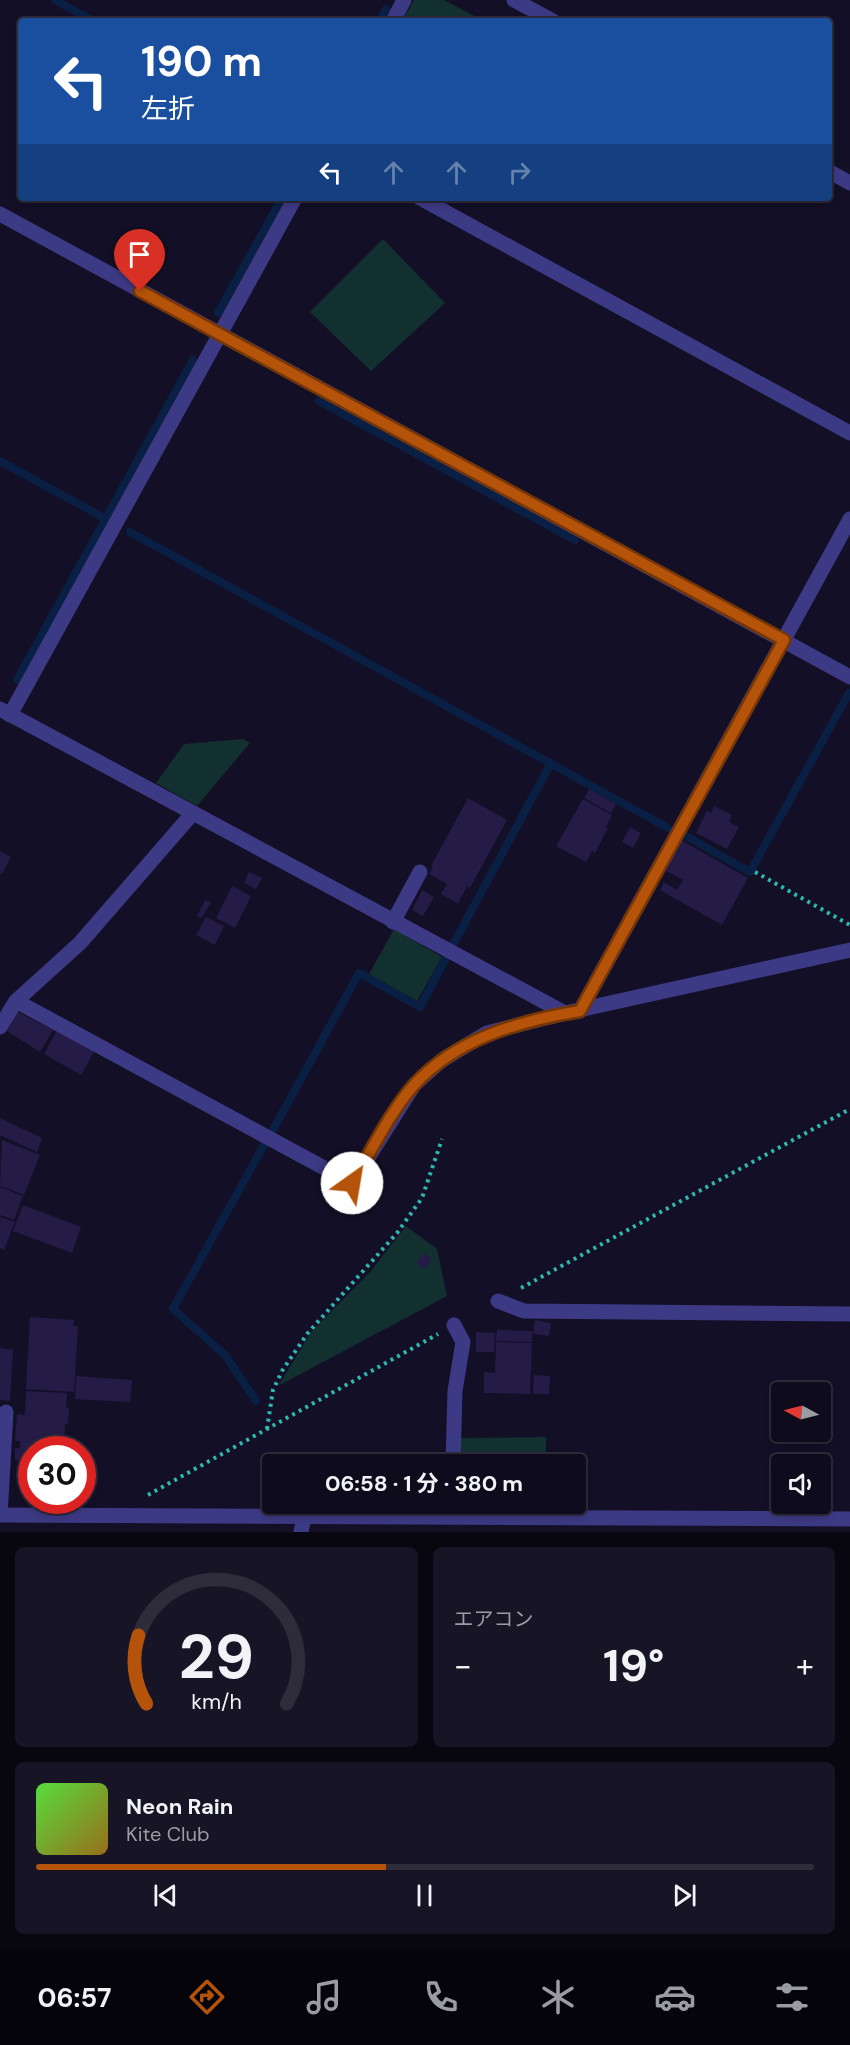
<!DOCTYPE html>
<html lang="ja">
<head>
<meta charset="utf-8">
<style>
	body { margin:0; font-family:"DM Sans","Noto Sans JP",sans-serif; background:#171425; color:#f1f3f6; height:100vh; display:flex; flex-direction:column; font-size:22px; white-space:nowrap }
	* { box-sizing:border-box; margin:0 }
	p { font-size:20px; color:#9b9ba3 }
	.icon { flex:none; width:33px; height:33px; fill:none; stroke:currentColor; stroke-width:2; stroke-linecap:round; stroke-linejoin:round }
	.map { position:relative; height:1532px; overflow:hidden }
	.panel { display:flex; flex-direction:column; gap:15px; padding:15px; background:#08060f; flex:1 }
	.panel>* { flex:none }
	.guide { position:absolute; left:18px; top:18px; width:814px; height:183px; border-radius:6px; box-shadow:0 3px 9px #0003,0 0 0 2px #2e2b3b; background:#1a4fa0; color:#fff; overflow:hidden }
	.needle { width:39px; rotate:277deg }
	.controls { position:absolute; left:771px; top:1382px; display:grid; gap:12px }
	.controls a { display:grid; place-items:center; width:60px; height:60px; border-radius:6px; background:#0e0b1c; box-shadow:0 3px 9px #0003,0 0 0 2px #2e2b3b; font-size:30px }
	.speed { position:absolute; left:18px; top:1436px; display:flex; gap:12px; font-size:30px; font-weight:700; text-align:center }
	.speed>* { display:grid; place-content:center; width:78px; height:78px; border-radius:50%; background:#0e0b1c; box-shadow:0 3px 9px #0003,0 0 0 2px #2e2b3b; line-height:1 }
	.speed .limit { border:9px solid #d22; background:#fff; color:#111 }
	.pin { position:absolute; display:grid; place-items:center; width:51px; height:51px; color:#fff; margin:-62px -26px; border-radius:50% 50% 50% 0; rotate:-45deg; box-shadow:0 0 6px #0007 }
	.pin .icon { rotate:45deg }
	.me { position:absolute; width:66px; margin:-33px; rotate:32deg; stroke-linejoin:round; filter:drop-shadow(0 0 4px #0008) }
	.turn { display:flex; align-items:center; gap:21px; height:126px; padding:0 24px; font-size:27px }
	.turn .icon { width:78px; height:78px; stroke-width:2.5 }
	.turn b { display:block; font-size:42px; line-height:51px }
	.lanes { display:flex; align-items:center; height:57px; padding:0 24px; background:#0003; justify-content:center; gap:30px; direction:ltr }
	.lanes .off { opacity:.35 }
	.big { font-size:45px; font-weight:700; line-height:1.1 }
	.panel .tile { flex:1; display:flex; flex-direction:column; justify-content:center; gap:9px; min-width:0; padding:0 21px; border-radius:9px; background:#171425 }
	.panel .dial { align-items:center; gap:0 }
	.dial svg { height:156px; overflow:visible; fill:none; stroke:#2e2b3b; stroke-width:7; stroke-linecap:round; text-anchor:middle }
	.dial text { fill:#f1f3f6; stroke:none }
	.song { display:flex; align-items:center; gap:18px }
	.cover { width:72px; height:72px; border-radius:9px; background:linear-gradient(135deg,hsl(110 70% 55%),hsl(40 70% 35%)) }
	.played { height:6px; border-radius:3px; background:linear-gradient(90deg,#b45309 45%,#2e2b3b 45%) }
	.keys { display:flex; justify-content:space-around; direction:ltr }
	.heat { display:flex; justify-content:space-between; align-items:center; font-size:33px; direction:ltr }
	.panel .tiles { flex:1; display:grid; gap:15px; grid-template-columns:1fr 1fr }
	.tile:last-child { grid-column:span 2 }
	.trip { position:absolute; left:262px; top:1454px; width:324px; height:60px; border-radius:6px; background:#0e0b1c; box-shadow:0 3px 9px #0003,0 0 0 2px #2e2b3b; font-weight:700; line-height:60px; text-align:center }
	.dock { display:flex; height:96px; justify-content:space-around; align-items:center; background:#06040b; color:#9b9ba3 }
	.dock .icon { width:42px; height:42px }
	.dock .current { color:#b45309 }
	.dock b { font-size:27px; color:#f1f3f6 }
	.map>svg:first-child { display:block }
</style>
</head>
<body>
<div class="map">
<svg width="850" height="1532" viewBox="0 0 850 1532">
	<rect width="100%" height="100%" fill="#130f26"/>
	<g fill="#12302f">
		<polygon points="414,0 444,0 484,21 402,21"/>
		<polygon points="383,239 445,303 371,371 310,312"/>
		<polygon points="243,739 250,743 197,806 156,783 184,744"/>
		<polygon points="394,929 442,957 417,1001 369,974"/>
		<polygon points="406,1226 437,1249 447,1296 278,1386 312,1331 370,1272"/>
		<polygon points="546,1437 546,1464 461,1464 461,1438"/>
	</g>
	<g fill="none" stroke-linecap="round" stroke-linejoin="round">
		<g stroke="#0a1f44" stroke-width="8">
			<polyline points="55,0 93,21"/>
			<polyline points="379,21 386,9"/>
			<polyline points="218,313 282,198"/>
			<polyline points="319,401 575,540"/>
			<polyline points="0,461 106,519"/>
			<polyline points="130,532 668,828"/>
			<polyline points="17,680 193,360"/>
			<polyline points="686,836 750,872 849,693"/>
			<polyline points="454,943 551,763"/>
			<polyline points="273,1130 359,973 420,1007 445,960"/>
			<polyline points="256,1401 225,1355 173,1309 264,1145"/>
		</g>
	</g>
	<g fill="#241b47">
		<polygon points="589,789 616,804 611,813 584,798"/>
		<polygon points="468,798 507,820 470,888 467,886 458,904 441,894 451,877 447,884 429,874 433,867 431,866"/>
		<polygon points="583,799 612,815 606,827 608,828 595,853 592,851 586,862 556,846"/>
		<polygon points="714,806 732,815 729,822 739,827 727,849 696,833 707,810 711,813"/>
		<polygon points="630,827 641,833 633,848 622,842"/>
		<polygon points="681,840 748,878 722,925 660,890 664,882 677,890 683,880 664,870"/>
		<polygon points="0,851 11,857 2,874 0,873"/>
		<polygon points="249,872 262,878 256,889 244,883"/>
		<polygon points="232,886 251,896 235,928 216,918"/>
		<polygon points="422,890 434,897 423,916 412,910"/>
		<polygon points="205,900 211,902 202,918 197,916"/>
		<polygon points="206,917 224,926 215,945 196,935"/>
		<polygon points="18,1012 53,1030 40,1052 7,1031"/>
		<polygon points="57,1030 94,1052 81,1075 44,1054"/>
		<polygon points="0,1118 42,1138 37,1152 0,1135"/>
		<polygon points="2,1140 40,1155 24,1195 0,1186"/>
		<polygon points="0,1187 23,1196 14,1220 0,1215"/>
		<polygon points="23,1205 81,1227 72,1253 13,1231"/>
		<polygon points="0,1217 15,1222 4,1250 0,1248"/>
		<polygon points="424,1253 432,1259 424,1269 417,1263"/>
		<polygon points="30,1317 74,1320 73,1326 78,1326 74,1392 26,1389"/>
		<polygon points="535,1320 551,1323 549,1336 533,1334"/>
		<polygon points="497,1330 532,1331 532,1342 496,1341"/>
		<polygon points="476,1332 495,1333 494,1352 476,1352"/>
		<polygon points="496,1342 532,1343 530,1394 484,1393 484,1372 495,1373"/>
		<polygon points="0,1348 13,1350 10,1401 0,1400"/>
		<polygon points="534,1375 550,1376 549,1394 533,1394"/>
		<polygon points="76,1376 132,1380 130,1402 75,1399"/>
		<polygon points="26,1391 67,1393 66,1407 69,1408 68,1424 65,1424 64,1449 32,1449 32,1490 20,1489 22,1460 15,1460 15,1448 20,1448 20,1441 15,1441 17,1414 25,1415"/>
	</g>
	<g fill="none" stroke-linecap="round" stroke-linejoin="round">
		<g stroke="#2fb8b0" stroke-width="4" stroke-dasharray="3 4.5" stroke-linecap="butt">
			<polyline points="755,872 850,925"/>
			<polyline points="521,1288 850,1109"/>
			<polyline points="267,1429 273,1390 282,1371 307,1334 397,1233 422,1198 442,1139"/>
			<polyline points="148,1495 438,1334"/>
		</g>
		<g stroke="#3d3a85" stroke-width="15">
			<polyline points="514,0 553,21"/>
			<polyline points="393,21 404,0"/>
			<polyline points="830,172 850,183"/>
			<polyline points="420,198 850,433"/>
			<polyline points="0,214 850,677"/>
			<polyline points="0,709 565,1013 850,950"/>
			<polyline points="10,715 295,198"/>
			<polyline points="393,922 420,872"/>
			<polyline points="16,1001 352,1183 414,1085 442,1060 487,1033 565,1013"/>
			<polyline points="580,1011 850,519"/>
			<polyline points="0,1027 16,1001 80,943 193,813"/>
			<polyline points="498,1301 524,1311 850,1314"/>
			<polyline points="453,1464 455,1391 463,1342 454,1325"/>
			<polyline points="0,1515 850,1519"/>
			<polyline points="0,1515 6,1412"/>
			<polyline points="301,1532 304,1517"/>
		</g>
	</g>
	<g fill="none" stroke-linecap="round" stroke-linejoin="round">
		<g stroke="#753606" stroke-width="15">
			<path id="route" d="M140 291 784 640 580 1011C520 1021 457 1038 414 1085 390 1112 371 1152 352 1183"/>
		</g>
		<use href="#route" stroke="#b45309" stroke-width="10"/>
	</g>
</svg>
<div class="controls">
<a><svg class="needle" viewBox="-14 -14 28 28"><path d="M0-13l5 13h-10z" fill="#e53935"/><path d="M0 13l5-13h-10z" fill="#9b9ba3"/></svg></a>
<a><svg class="icon" aria-label="sound" viewBox="0 0 24 24"><path d="M4 9h4l5-4v14l-5-4H4zM17 9q2 3 0 6"/></svg></a>
</div>
<div class="speed"><div class="limit">30</div></div>
<div class="pin" style="left:140px;top:291px;background:#d93025"><svg class="icon" aria-label="arrive" viewBox="0 0 24 24"><path d="M6 21V4h12l-3 4 3 4H6"/></svg></div>
<svg class="me" style="left:352px;top:1183px" viewBox="-20 -20 40 40"><circle r="19" fill="#fff"/><path d="M0-13L10 11 0 6-10 11z" fill="#b45309"/></svg>
<div class="trip">06:58 · 1 分 · 380 m</div>
<div class="guide">
<div class="turn"><svg class="icon" aria-label="left" viewBox="0 0 24 24"><path d="M17 20v-9H6M10 6l-5 5 5 5"/></svg><div><b>190 m</b>左折</div></div>
<div class="lanes"><svg class="icon" aria-label="left" viewBox="0 0 24 24"><path d="M17 20v-9H6M10 6l-5 5 5 5"/></svg><svg class="icon off" aria-label="ahead" viewBox="0 0 24 24"><path d="M12 20V5M6 11l6-6 6 6"/></svg><svg class="icon off" aria-label="ahead" viewBox="0 0 24 24"><path d="M12 20V5M6 11l6-6 6 6"/></svg><svg class="icon off" aria-label="right" viewBox="0 0 24 24"><path d="M7 20v-9h11M14 6l5 5-5 5"/></svg></div>
</div>
</div>
<section class="panel">
<div class="tiles">
<div class="tile dial"><svg viewBox="0 0 100 80">
<path d="M14 69A42 42 0 1 1 86 69"/>
<path d="M14 69A42 42 0 0 1 10 34" stroke="#b45309"/>
<text x="50" y="56" font-size="32" font-weight="700">29</text>
<text x="50" y="72" font-size="11">km/h</text>
</svg></div>
<div class="tile"><p>エアコン</p>
<div class="heat"><a>−</a><b class="big">19°</b><a>+</a></div>
</div>
<div class="tile">
<div class="song"><i class="cover"></i><div><b>Neon Rain</b><p>Kite Club</p></div></div>
<div class="played"></div>
<div class="keys"><svg class="icon" aria-label="previous" viewBox="0 0 24 24"><path d="M18 5L8 12l10 7zM5 5v14"/></svg><svg class="icon" aria-label="pause" viewBox="0 0 24 24"><path d="M8 5v14M16 5v14"/></svg><svg class="icon" aria-label="next" viewBox="0 0 24 24"><path d="M6 5l10 7-10 7zM19 5v14"/></svg></div>
</div>
</div>
</section>
<nav class="dock">
<b>06:57</b>
<svg class="icon current" aria-label="directions" viewBox="0 0 24 24"><path d="M12 3l9 9-9 9-9-9zM9 14v-3h6M13 9l2 2-2 2"/></svg>
<svg class="icon" aria-label="music" viewBox="0 0 24 24"><path d="M9 18V5l10-2v13"/><circle cx="6" cy="18" r="3"/><circle cx="16" cy="16" r="3"/></svg>
<svg class="icon" aria-label="phone" viewBox="0 0 24 24"><path d="M5 4h4l2 5-3 2q2 4 5 5l2-3 5 2v4C11 20 4 13 5 4z"/></svg>
<svg class="icon" aria-label="climate" viewBox="0 0 24 24"><path d="M12 3v18M4 7l16 10M4 17L20 7"/></svg>
<svg class="icon" aria-label="car" viewBox="0 0 24 24"><path d="M5 17H2v-5l4-1 3-4h7l3 4 3 1v5h-3M9 17h6M6 11h13"/><circle cx="7" cy="17" r="2"/><circle cx="17" cy="17" r="2"/></svg>
<svg class="icon" aria-label="filters" viewBox="0 0 24 24"><path d="M4 7h16M4 17h16"/><circle cx="9" cy="7" r="2"/><circle cx="15" cy="17" r="2"/></svg>
</nav>
</body>
</html>
